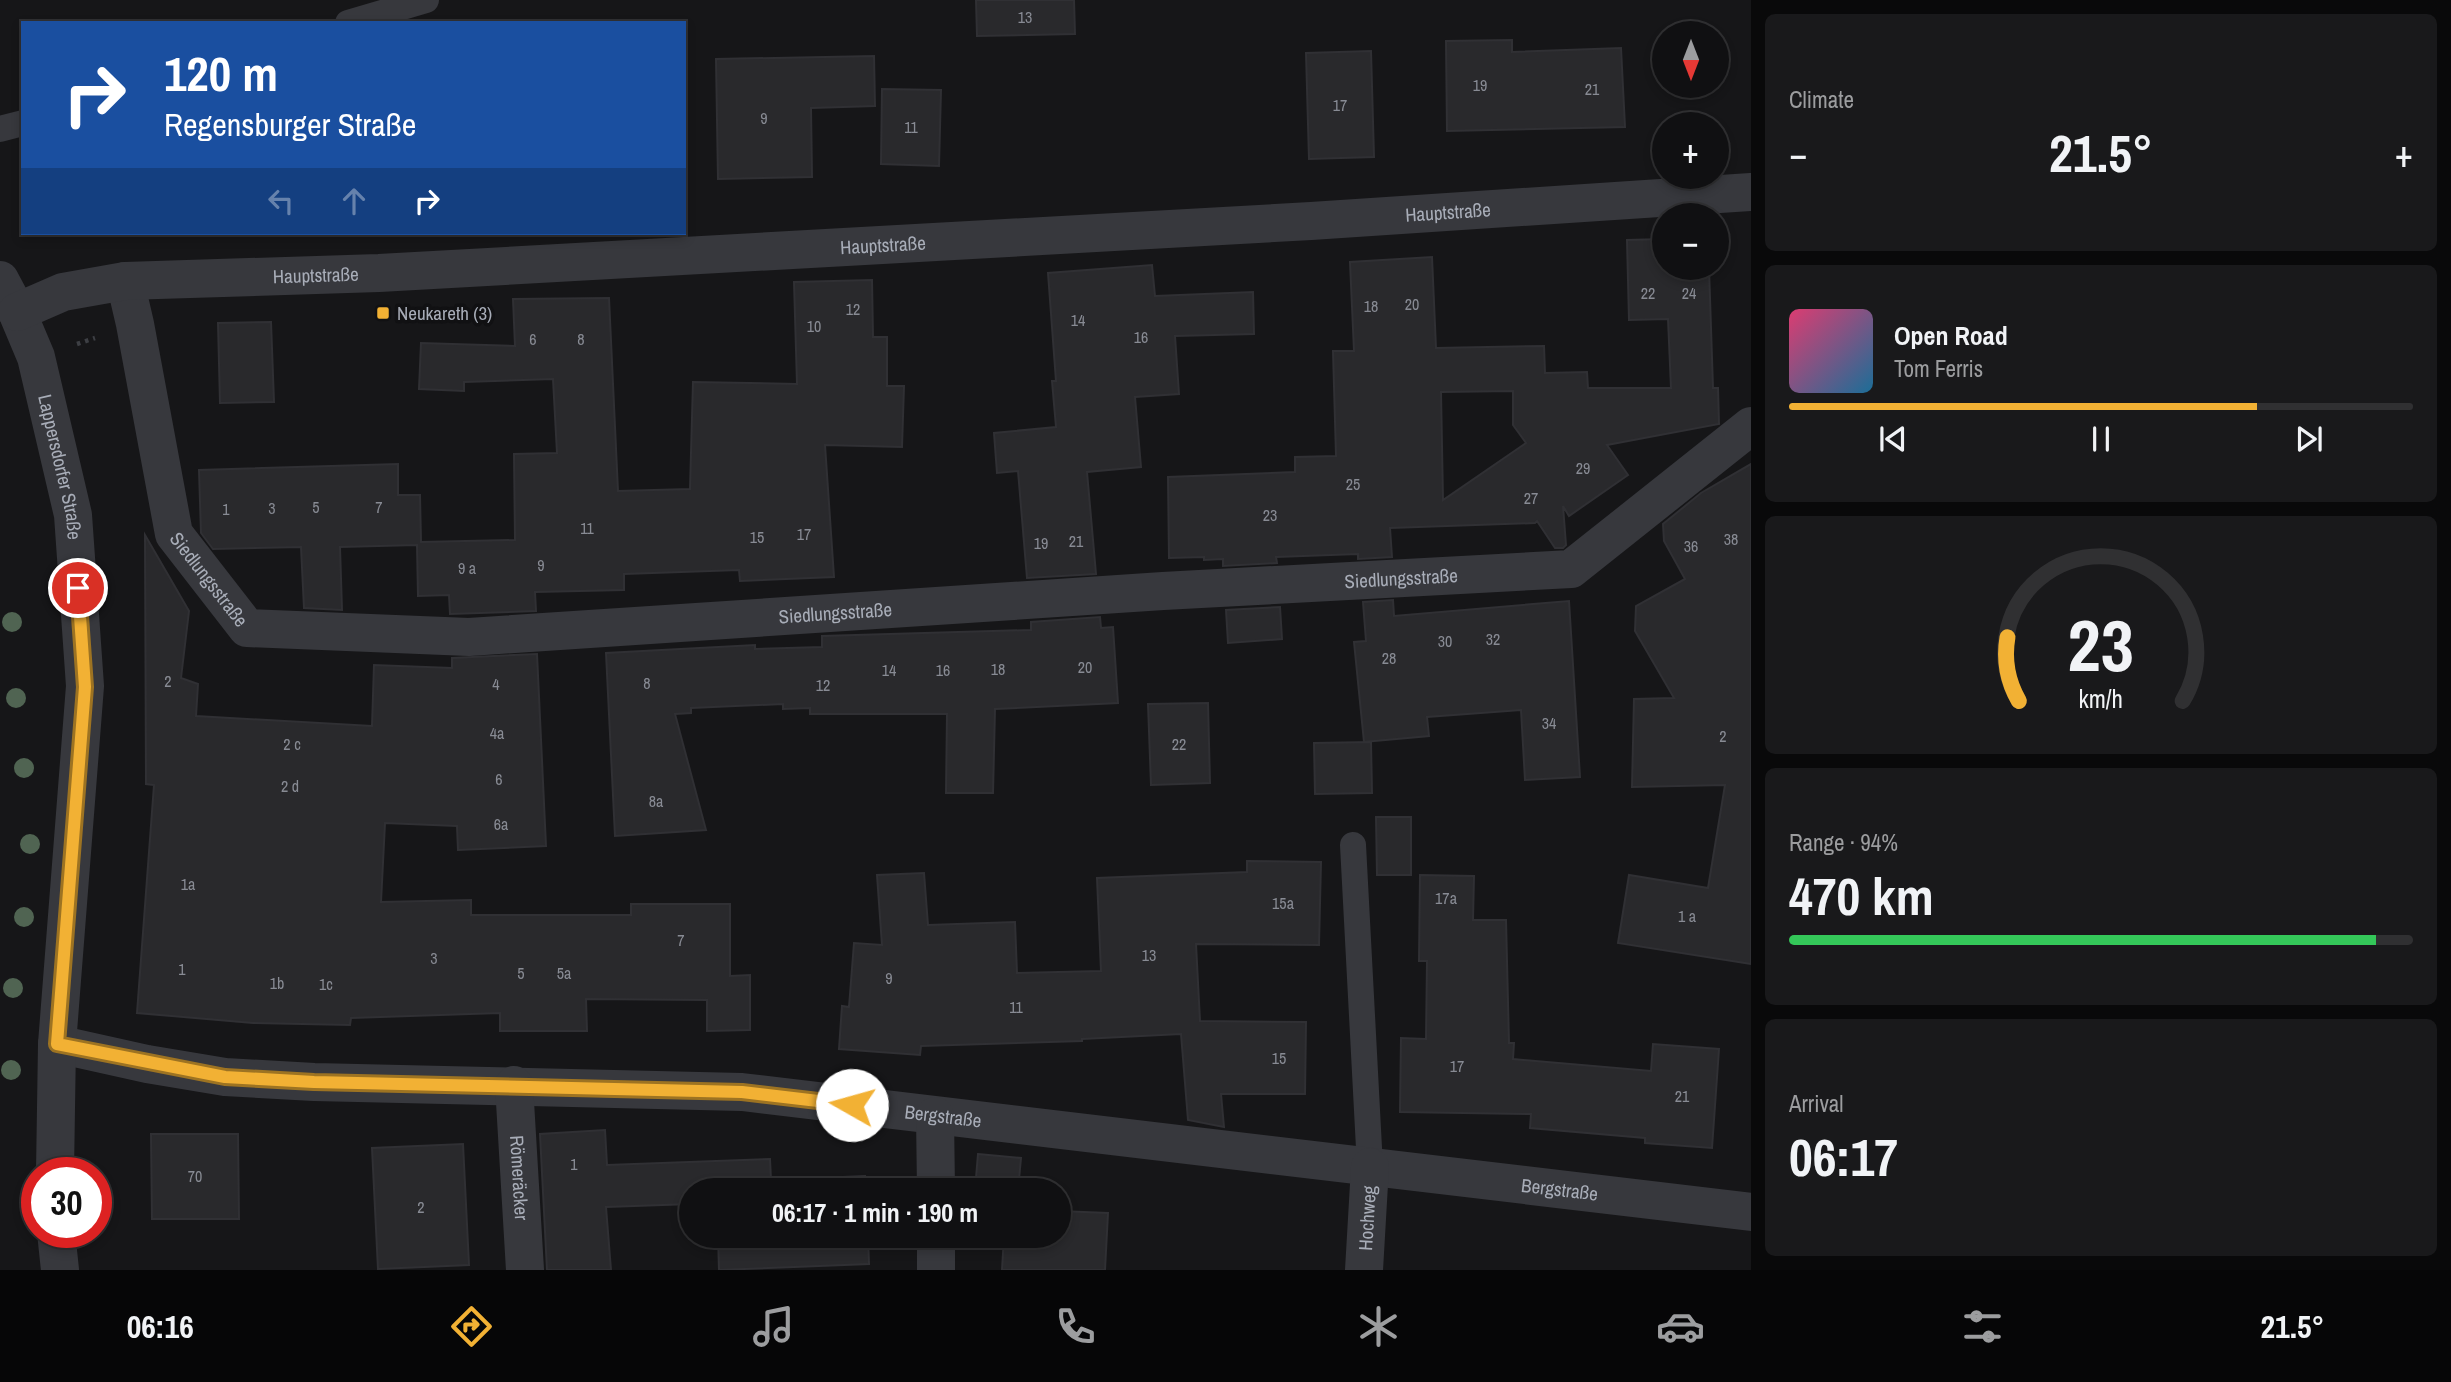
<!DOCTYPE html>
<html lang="en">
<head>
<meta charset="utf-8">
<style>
	body { margin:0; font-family:"Archivo Narrow",sans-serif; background:#19191b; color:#f1f3f6; height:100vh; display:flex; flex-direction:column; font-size:26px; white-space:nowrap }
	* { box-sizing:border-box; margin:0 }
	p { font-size:23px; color:#9c9d9f }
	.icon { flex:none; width:38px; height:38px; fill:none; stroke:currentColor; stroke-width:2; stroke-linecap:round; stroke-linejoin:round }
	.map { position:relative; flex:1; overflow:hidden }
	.drawer { display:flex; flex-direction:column; gap:14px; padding:14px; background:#09090a; width:700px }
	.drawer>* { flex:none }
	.banner { position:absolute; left:21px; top:21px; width:665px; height:214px; border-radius:0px; box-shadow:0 4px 10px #0003,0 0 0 2px #303032; background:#1a4fa0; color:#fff; overflow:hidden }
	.needle { width:46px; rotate:180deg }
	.buttons { position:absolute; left:1652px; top:21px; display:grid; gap:14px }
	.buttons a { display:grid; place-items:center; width:77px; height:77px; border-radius:50%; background:#101012; box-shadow:0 4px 10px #0003,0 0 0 2px #303032; font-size:35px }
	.speed { position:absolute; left:21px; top:1157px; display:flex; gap:14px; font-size:35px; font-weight:700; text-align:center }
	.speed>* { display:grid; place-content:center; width:91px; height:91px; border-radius:50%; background:#101012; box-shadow:0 4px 10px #0003,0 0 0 2px #303032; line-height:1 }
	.speed .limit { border:10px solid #d22; background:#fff; color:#111 }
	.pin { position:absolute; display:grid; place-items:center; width:60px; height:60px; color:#fff; margin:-30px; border:4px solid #fff; border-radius:50%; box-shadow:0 2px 7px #0007 }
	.me { position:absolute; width:77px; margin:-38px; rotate:277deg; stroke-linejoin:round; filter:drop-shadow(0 0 5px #0008) }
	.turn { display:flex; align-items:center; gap:24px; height:147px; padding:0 28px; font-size:32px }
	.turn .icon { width:91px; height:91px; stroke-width:2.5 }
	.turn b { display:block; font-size:49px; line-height:60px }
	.lanes { display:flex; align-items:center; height:66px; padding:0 28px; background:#0003; justify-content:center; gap:35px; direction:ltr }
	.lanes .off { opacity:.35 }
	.big { font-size:52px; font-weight:700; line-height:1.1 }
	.drawer .tile { flex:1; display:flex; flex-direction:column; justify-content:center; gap:10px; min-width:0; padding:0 24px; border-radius:10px; background:#19191b }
	.drawer .dial { align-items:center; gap:0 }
	.dial svg { height:182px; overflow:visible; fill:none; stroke:#303032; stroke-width:7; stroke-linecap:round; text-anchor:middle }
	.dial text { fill:#f1f3f6; stroke:none }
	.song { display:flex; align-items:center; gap:21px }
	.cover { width:84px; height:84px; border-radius:10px; background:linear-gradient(135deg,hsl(340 70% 55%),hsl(200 70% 35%)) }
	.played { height:7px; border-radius:4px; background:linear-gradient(90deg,#f2b134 75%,#303032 75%) }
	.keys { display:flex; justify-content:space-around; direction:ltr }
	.heat { display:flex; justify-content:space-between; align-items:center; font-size:38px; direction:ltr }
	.charge { height:10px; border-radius:5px; background:linear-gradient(90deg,#34c759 94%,#303032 0) }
	.trip { position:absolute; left:679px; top:1178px; width:392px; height:70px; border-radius:35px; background:#101012; box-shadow:0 4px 10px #0003,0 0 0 2px #303032; font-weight:700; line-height:70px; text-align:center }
	.dock { display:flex; height:112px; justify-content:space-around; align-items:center; background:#060607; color:#9c9d9f }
	.dock .icon { width:49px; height:49px }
	.dock .on { color:#f2b134 }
	.dock b { font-size:32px; color:#f1f3f6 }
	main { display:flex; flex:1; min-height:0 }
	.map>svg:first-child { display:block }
</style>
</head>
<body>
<main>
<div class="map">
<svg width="1751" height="1270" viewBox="0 0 1751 1270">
	<rect width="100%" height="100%" fill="#161618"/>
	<g fill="#29292c" stroke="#303034" stroke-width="2" fill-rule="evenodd">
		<polygon points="976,0 1074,0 1075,34 977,36"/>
		<polygon points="1512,40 1512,52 1621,48 1625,127 1447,131 1446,41"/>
		<polygon points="1371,51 1374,157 1309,159 1306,53"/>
		<polygon points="874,56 875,106 811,108 812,177 718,179 716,59"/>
		<polygon points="882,89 941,90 939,166 881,164"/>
		<path d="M1664 239V268H1709L1713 388H1718L1719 424 1607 445 1628 475 1569 516 1563 506 1566 545 1563 548H1555L1537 521 1535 523 1390 528 1392 557 1358 559V554L1276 557 1277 563 1223 566V559L1204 560V557L1169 558 1168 477 1295 472V457L1336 456 1333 351H1354L1350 262 1432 257 1436 348 1544 346 1545 373 1587 372 1588 388H1671L1668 319 1629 320 1627 240ZM1513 391V425L1526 443 1443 500 1441 392Z"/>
		<polygon points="1152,265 1155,296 1253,292 1254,334 1175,336 1179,394 1135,397 1141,467 1087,472 1096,574 1027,578 1018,471 997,473 994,433 1056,427 1052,381 1056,381 1048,273"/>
		<polygon points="872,280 873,337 887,337 887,386 904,386 902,447 825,445 834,577 740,581 739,570 624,574 624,590 535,592 536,611 450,614 449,595 418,596 417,545 340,547 342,610 304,608 301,547 213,549 201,533 199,470 398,464 398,495 420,495 421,542 515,540 514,454 557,453 553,379 464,382 464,391 419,389 421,343 515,346 513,299 609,298 618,491 690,489 693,382 797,384 794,282"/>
		<polygon points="271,322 274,402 220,403 218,323"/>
		<polygon points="1751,464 1751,964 1618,943 1629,875 1708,888 1725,785 1632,787 1634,699 1674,698 1635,631 1636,606 1685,579 1664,541 1663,524 1701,493"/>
		<polygon points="145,535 189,611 181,678 198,684 196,716 372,726 374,665 452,668 452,658 537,654 546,846 458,850 457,826 385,823 381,902 471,900 471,915 631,915 631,904 730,904 730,976 750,975 750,1030 707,1031 707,1000 586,999 587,1031 500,1031 500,1013 351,1018 350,1025 253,1023 137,1013 154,785 146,784"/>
		<polygon points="1393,600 1394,616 1569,601 1580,777 1525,780 1521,710 1427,717 1429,736 1364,742 1354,642 1366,641 1363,602"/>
		<polygon points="1280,607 1282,639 1228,643 1226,610"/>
		<polygon points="1100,617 1101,628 1113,627 1118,703 995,709 993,793 946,793 947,714 810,714 810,708 783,709 783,704 691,708 691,713 675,714 706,830 615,836 606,653 755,645 755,649 822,647 822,636 1031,630 1031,622"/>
		<polygon points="1208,703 1210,783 1151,785 1148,704"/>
		<polygon points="1371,742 1372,793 1315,794 1314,743"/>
		<polygon points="1376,817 1411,817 1411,875 1377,875"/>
		<polygon points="1247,861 1321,862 1319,945 1196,944 1200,1021 1306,1022 1305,1094 1221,1094 1224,1127 1188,1120 1181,1034 1082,1039 1082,1041 921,1046 920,1055 839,1049 842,1006 849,1007 854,943 882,945 877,875 924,873 928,925 1015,922 1017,973 1101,971 1097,878 1247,872"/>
		<polygon points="1420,875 1474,876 1473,920 1506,920 1509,1043 1514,1043 1513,1059 1651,1071 1653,1044 1719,1049 1712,1148 1645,1143 1645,1138 1530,1128 1531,1114 1400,1112 1401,1038 1426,1039 1427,961 1419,961"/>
		<polygon points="605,1130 607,1165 770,1159 771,1180 865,1176 865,1190 691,1190 691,1204 606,1207 611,1270 547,1270 540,1134"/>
		<polygon points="151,1134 238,1134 239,1219 152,1219"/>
		<polygon points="463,1144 469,1265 378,1269 372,1148"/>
		<polygon points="978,1154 1021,1158 1018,1190 975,1190"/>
		<polygon points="1059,1211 1108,1213 1105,1270 1002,1270 1004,1236 1059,1236"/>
		<polygon points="718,1236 868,1236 869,1264 719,1270"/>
	</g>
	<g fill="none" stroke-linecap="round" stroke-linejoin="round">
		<polyline stroke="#3d3f44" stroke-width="4.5" stroke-dasharray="3.5 5" stroke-linecap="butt" points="77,344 95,338"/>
		<g stroke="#37383d" stroke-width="26">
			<polyline points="348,23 426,0"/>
			<polyline points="0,129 23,123"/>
			<polyline points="1353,845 1370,1167"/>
		</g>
		<g stroke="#37383d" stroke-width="38">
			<path id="s1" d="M125 281 135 324 174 534 247 628 469 637 1163 591 1571 569 1751 426"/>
			<path id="s2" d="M57 1044 147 1064 225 1077 314 1082 742 1092 1751 1212"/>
			<path id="s3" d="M514 1085 525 1270"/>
			<polyline points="935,1116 936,1190"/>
			<polyline points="936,1236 936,1270"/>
			<path id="s4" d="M1364 1270 1370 1167"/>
		</g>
		<g stroke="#37383d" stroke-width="38">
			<path id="s5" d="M0 280 17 312 36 357 73 515 85 686 57 1044 55 1172"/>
			<path id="s6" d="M17 312 63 292 125 281 379 273 1311 221 1751 192"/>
			<polyline points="56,1232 60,1270"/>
		</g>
	</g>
	<g fill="#506452">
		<circle cx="12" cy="622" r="10"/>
		<circle cx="16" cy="698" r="10"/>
		<circle cx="24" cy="768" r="10"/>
		<circle cx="30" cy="844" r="10"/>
		<circle cx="24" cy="917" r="10"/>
		<circle cx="13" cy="988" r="10"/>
		<circle cx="11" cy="1070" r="10"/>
	</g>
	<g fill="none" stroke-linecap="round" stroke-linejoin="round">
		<g stroke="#9d7322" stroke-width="18">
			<polyline id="route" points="78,588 85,687 57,1044 225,1077 314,1082 742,1092 852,1105"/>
		</g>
		<use href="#route" stroke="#f2b134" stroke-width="12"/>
	</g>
	<rect fill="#f2b134" stroke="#111113" stroke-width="2.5" x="376" y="306" width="14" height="14" rx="3.5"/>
	<g text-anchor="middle" stroke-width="7" stroke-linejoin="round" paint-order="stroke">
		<g font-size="16" fill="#888b94">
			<text x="1025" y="23">13</text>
			<text x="1480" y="91">19</text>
			<text x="1592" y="95">21</text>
			<text x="1340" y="111">17</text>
			<text x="764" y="124">9</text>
			<text x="911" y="133">11</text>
			<text x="1648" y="299">22</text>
			<text x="1689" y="299">24</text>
			<text x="1412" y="310">20</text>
			<text x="1371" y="312">18</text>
			<text x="853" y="315">12</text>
			<text x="1078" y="326">14</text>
			<text x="814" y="332">10</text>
			<text x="1141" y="343">16</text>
			<text x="533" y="345">6</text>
			<text x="581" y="345">8</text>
			<text x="1583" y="474">29</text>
			<text x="1353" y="490">25</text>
			<text x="1531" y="504">27</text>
			<text x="316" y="513">5</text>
			<text x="379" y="513">7</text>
			<text x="272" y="514">3</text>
			<text x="226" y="515">1</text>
			<text x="1270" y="521">23</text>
			<text x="587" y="534">11</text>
			<text x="804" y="540">17</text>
			<text x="757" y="543">15</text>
			<text x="1731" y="545">38</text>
			<text x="1076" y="547">21</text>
			<text x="1041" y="549">19</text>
			<text x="1691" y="552">36</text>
			<text x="541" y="571">9</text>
			<text x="467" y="574">9 a</text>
			<text x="1493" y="645">32</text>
			<text x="1445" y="647">30</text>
			<text x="1389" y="664">28</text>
			<text x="1085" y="673">20</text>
			<text x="998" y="675">18</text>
			<text x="889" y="676">14</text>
			<text x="943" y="676">16</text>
			<text x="168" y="687">2</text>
			<text x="647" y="689">8</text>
			<text x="496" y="690">4</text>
			<text x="823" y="691">12</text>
			<text x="1549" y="729">34</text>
			<text x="497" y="739">4a</text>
			<text x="1723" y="742">2</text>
			<text x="292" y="750">2 c</text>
			<text x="1179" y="750">22</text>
			<text x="499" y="785">6</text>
			<text x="290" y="792">2 d</text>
			<text x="656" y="807">8a</text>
			<text x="501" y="830">6a</text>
			<text x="188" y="890">1a</text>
			<text x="1446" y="904">17a</text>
			<text x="1283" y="909">15a</text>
			<text x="1687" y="922">1 a</text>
			<text x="681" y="946">7</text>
			<text x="1149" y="961">13</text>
			<text x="434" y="964">3</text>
			<text x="182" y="975">1</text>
			<text x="521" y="979">5</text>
			<text x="564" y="979">5a</text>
			<text x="889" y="984">9</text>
			<text x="277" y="989">1b</text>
			<text x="326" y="990">1c</text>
			<text x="1016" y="1013">11</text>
			<text x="1279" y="1064">15</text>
			<text x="1457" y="1072">17</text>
			<text x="1682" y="1102">21</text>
			<text x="574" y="1170">1</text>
			<text x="195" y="1182">70</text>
			<text x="421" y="1213">2</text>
		</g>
		<g font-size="19" fill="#a8adb8" stroke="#111113">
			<text dy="7" stroke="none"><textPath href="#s6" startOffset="1438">Hauptstraße</textPath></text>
			<text dy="7" stroke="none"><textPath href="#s6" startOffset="872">Hauptstraße</textPath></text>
			<text dy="7" stroke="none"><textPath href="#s6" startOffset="304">Hauptstraße</textPath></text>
			<text dy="7" stroke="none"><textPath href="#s5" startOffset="198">Lappersdorfer Straße</textPath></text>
			<text dy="7" stroke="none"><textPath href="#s1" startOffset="315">Siedlungsstraße</textPath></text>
			<text dy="7" stroke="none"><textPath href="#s1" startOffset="1533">Siedlungsstraße</textPath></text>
			<text dy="7" stroke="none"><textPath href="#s1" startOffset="966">Siedlungsstraße</textPath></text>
			<text dy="7" stroke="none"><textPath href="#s2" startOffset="891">Bergstraße</textPath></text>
			<text dy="7" stroke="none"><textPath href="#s3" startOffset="93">Römeräcker</textPath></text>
			<text dy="7" stroke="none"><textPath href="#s2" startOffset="1512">Bergstraße</textPath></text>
			<text dy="7" stroke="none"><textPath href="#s4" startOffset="52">Hochweg</textPath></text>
		</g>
		<g font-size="19" fill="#a8adb8" stroke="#111113" text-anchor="start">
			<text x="397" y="320">Neukareth (3)</text>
		</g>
	</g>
</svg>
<div class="buttons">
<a><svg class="needle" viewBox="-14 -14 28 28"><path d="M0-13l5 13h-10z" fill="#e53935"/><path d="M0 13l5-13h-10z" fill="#9c9d9f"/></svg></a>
<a>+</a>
<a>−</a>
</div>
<div class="speed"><div class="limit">30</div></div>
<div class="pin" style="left:78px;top:588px;background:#d93025"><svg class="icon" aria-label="arrive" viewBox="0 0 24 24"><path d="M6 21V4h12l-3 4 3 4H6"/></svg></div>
<svg class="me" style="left:852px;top:1105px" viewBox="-20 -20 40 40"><circle r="19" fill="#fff"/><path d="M0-13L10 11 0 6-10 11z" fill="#f2b134"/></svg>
<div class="trip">06:17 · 1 min · 190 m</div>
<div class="banner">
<div class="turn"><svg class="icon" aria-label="right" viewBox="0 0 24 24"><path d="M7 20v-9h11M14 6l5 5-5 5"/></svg><div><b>120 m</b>Regensburger Straße</div></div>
<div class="lanes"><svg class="icon off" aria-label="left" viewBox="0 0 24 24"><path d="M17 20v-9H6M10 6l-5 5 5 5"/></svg><svg class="icon off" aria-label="ahead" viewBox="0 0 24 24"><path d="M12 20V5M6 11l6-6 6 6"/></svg><svg class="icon" aria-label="right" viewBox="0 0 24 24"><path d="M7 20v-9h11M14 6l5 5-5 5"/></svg></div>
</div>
</div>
<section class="drawer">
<div class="tile"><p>Climate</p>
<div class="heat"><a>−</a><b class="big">21.5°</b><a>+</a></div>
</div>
<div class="tile">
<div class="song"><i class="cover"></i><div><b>Open Road</b><p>Tom Ferris</p></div></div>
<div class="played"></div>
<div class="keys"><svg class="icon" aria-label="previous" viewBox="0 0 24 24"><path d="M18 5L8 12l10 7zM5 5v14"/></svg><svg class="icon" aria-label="pause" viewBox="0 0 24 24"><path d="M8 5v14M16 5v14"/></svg><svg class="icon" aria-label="next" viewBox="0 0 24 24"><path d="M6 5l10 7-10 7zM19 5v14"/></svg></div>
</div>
<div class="tile dial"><svg viewBox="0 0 100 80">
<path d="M14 69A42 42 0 1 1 86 69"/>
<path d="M14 69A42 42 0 0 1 9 41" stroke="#f2b134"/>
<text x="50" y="56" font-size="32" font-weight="700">23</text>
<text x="50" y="72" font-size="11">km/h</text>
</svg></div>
<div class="tile"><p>Range · 94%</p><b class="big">470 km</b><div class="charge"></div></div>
<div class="tile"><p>Arrival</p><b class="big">06:17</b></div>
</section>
</main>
<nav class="dock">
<b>06:16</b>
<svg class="icon on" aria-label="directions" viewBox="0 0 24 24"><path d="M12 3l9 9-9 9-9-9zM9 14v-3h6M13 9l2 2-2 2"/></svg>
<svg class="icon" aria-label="music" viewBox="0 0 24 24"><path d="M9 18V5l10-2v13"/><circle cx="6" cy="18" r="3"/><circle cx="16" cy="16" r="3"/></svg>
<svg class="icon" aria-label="phone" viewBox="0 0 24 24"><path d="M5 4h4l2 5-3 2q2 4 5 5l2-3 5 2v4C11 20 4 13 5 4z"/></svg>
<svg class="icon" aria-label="climate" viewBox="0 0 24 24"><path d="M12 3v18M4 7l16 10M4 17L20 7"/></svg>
<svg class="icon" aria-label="car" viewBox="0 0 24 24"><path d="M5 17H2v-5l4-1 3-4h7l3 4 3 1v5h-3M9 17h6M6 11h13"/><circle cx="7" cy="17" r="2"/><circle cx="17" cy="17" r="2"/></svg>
<svg class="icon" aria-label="filters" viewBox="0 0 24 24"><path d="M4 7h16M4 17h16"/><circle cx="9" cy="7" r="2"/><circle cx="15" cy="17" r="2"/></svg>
<b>21.5°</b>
</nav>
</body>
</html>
